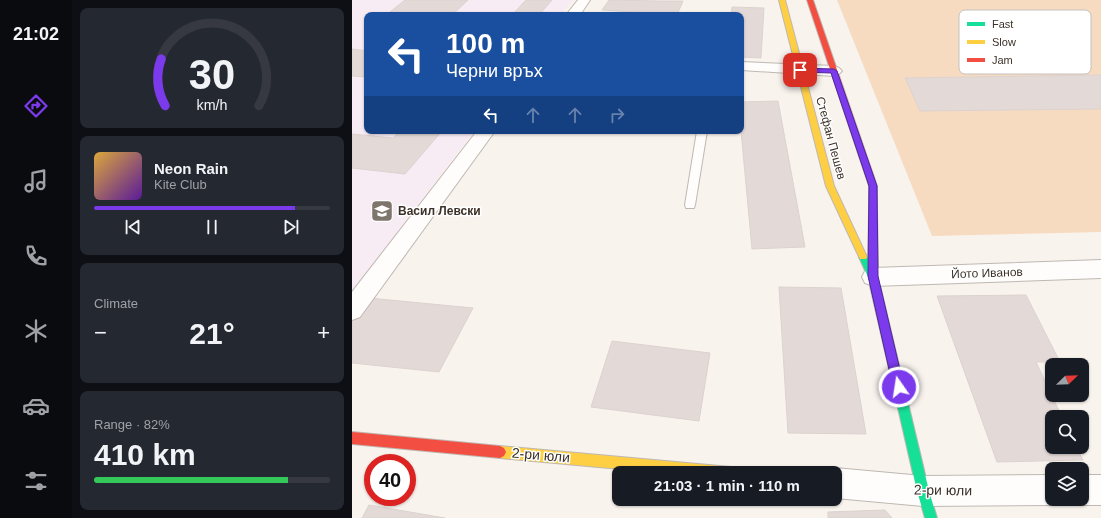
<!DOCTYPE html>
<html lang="en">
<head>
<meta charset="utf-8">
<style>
	body { margin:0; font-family:Helvetica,sans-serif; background:#242831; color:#f1f3f6; height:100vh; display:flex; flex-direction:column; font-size:15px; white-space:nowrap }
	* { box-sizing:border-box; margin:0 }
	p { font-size:13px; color:#9ea1a6 }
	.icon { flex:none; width:22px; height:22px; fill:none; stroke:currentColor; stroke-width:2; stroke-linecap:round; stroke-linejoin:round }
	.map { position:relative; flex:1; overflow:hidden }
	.side { display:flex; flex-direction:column; gap:8px; padding:8px; background:#0d0f14; width:280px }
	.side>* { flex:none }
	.banner { position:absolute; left:12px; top:12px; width:380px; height:122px; border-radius:8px; box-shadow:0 1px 3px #0004; background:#1a4fa0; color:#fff; overflow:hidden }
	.needle { width:26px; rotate:67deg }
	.tools { position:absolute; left:693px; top:358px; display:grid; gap:8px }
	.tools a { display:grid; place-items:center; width:44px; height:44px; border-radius:8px; background:#171b24; box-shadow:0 1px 3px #0004; font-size:20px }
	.speed { position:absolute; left:12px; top:454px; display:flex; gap:8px; font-size:20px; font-weight:700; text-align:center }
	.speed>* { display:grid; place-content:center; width:52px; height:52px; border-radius:50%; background:#171b24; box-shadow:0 1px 3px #0004; line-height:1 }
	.speed .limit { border:6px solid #d22; background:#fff; color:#111 }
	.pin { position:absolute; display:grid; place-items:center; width:34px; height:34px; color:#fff; margin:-17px; border-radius:8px; box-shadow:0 2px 6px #0006 }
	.me { position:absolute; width:44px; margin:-22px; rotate:347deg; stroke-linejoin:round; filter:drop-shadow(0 0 3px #0008) }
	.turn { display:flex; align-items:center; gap:14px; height:84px; padding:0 16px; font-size:18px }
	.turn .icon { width:52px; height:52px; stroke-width:2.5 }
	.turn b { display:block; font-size:28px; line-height:34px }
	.lanes { display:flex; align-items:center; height:38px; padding:0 16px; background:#0003; justify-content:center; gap:20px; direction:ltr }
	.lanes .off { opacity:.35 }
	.big { font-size:30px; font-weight:700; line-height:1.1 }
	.side .widget { flex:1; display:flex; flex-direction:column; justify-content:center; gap:6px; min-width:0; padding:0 14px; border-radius:8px; background:#242831 }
	.side .dial { align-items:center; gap:0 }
	.dial svg { height:104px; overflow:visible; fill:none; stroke:#363941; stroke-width:7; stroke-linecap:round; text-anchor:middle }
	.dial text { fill:#f1f3f6; stroke:none }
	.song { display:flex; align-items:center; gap:12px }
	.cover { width:48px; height:48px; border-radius:6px; background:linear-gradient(135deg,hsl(40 70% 55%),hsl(270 70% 35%)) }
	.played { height:4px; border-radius:2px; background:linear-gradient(90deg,#7c3aed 85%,#363941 85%) }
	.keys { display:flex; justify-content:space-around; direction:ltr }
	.heat { display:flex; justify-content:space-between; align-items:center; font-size:22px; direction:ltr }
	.charge { height:6px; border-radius:3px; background:linear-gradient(90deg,#34c759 82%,#363941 0) }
	.trip { position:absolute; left:260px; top:466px; width:230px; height:40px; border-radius:8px; background:#171b24; box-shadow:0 1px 3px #0004; font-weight:700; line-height:40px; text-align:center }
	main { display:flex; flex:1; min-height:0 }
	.dock { display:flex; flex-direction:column; width:72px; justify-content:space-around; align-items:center; background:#090b0e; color:#9ea1a6 }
	.dock .icon { width:28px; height:28px }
	.dock .current { color:#7c3aed }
	.dock b { font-size:18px; color:#f1f3f6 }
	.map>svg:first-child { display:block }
</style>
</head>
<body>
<main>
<nav class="dock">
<b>21:02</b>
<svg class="icon current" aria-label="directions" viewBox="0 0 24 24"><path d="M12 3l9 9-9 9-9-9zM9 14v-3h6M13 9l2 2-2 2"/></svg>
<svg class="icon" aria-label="music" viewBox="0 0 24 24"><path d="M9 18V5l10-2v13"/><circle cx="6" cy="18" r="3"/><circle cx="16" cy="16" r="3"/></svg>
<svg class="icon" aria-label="phone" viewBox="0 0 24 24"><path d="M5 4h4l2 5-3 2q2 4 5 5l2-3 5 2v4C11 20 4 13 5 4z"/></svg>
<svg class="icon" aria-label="climate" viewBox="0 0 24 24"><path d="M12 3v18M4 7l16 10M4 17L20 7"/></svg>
<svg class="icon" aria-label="car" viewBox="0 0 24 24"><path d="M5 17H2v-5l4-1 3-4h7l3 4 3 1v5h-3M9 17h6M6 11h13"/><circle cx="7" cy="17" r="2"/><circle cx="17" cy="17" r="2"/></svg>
<svg class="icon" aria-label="filters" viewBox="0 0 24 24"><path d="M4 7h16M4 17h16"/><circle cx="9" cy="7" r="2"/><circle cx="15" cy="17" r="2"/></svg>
</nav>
<section class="side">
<div class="widget dial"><svg viewBox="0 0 100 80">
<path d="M14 69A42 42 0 1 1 86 69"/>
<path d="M14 69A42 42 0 0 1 11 33" stroke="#7c3aed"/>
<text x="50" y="56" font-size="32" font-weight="700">30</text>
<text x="50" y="72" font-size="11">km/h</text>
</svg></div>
<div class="widget">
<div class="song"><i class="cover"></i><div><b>Neon Rain</b><p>Kite Club</p></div></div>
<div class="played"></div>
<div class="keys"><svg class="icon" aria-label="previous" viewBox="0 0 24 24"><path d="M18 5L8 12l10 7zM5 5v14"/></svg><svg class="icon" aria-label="pause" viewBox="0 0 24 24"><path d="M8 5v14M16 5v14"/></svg><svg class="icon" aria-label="next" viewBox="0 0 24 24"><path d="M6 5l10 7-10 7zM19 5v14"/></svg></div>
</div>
<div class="widget"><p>Climate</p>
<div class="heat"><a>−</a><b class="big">21°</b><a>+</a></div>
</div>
<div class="widget"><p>Range · 82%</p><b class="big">410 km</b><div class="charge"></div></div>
</section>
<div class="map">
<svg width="749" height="518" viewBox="0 0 749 518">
	<rect width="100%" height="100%" fill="#f9f3ee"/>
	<polygon fill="#f7ebf4" points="0,0 221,0 209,15 15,15 15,131 122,131 0,292"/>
	<polygon fill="#f7dbc1" points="485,0 749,0 749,232 580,236"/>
	<g fill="#e3d9d6" stroke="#dcd2cf">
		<polygon points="53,0 116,0 100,15 68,15 69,14 38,12"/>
		<polygon points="174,0 200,0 187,15 160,15"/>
		<polygon points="257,0 307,1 331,1 325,15 250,10"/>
		<polygon points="380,7 412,8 409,58 389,57 389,15 379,15"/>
		<polygon points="0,49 15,51 15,77 0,76"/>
		<polygon points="749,75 749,109 568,111 553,78"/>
		<polygon points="426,101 453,247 400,249 389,131 389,102"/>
		<polygon points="48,131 90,131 53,174 0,168 0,134 41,138"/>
		<polygon points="427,287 489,288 514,434 436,433"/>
		<polygon points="674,295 708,362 684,362 710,417 700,417 700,447 724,447 731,460 645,462 585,296"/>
		<polygon points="17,298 121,308 87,372 0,363 0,321"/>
		<polygon points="260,341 358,353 347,421 239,407"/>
		<polygon points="17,505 93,518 10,518"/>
		<polygon points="533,510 540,518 476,518 476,512"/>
	</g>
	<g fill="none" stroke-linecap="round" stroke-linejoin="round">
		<g stroke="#bfb8b2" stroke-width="2">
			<polygon id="lane" points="345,131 355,131 343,205 342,208 334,208 333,205"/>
		</g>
		<g stroke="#bfb8b2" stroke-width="2">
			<g id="street">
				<polygon points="226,0 238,0 228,15 214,15"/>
				<polygon points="389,62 482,66 487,68 490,71 487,74 482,76 389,70"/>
				<polygon points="125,131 143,131 8,317 0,320 0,292"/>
				<polygon points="749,260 749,278 521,286 513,283 510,277 513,271 521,268"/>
				<polygon points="483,468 571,476 700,475 700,499 712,499 711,501 700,505 571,506 483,498 483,473 472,473"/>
				<polygon points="730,475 749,475 749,505 730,505 719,501 718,499 730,499"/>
			</g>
		</g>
		<g stroke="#bfb8b2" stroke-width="2">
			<polygon id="fast" points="511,254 514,255 526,277 577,491 585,518 573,518 565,491 516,277 507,257 508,255"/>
		</g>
		<g stroke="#bfb8b2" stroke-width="2">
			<g id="slow">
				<polygon points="427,0 433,0 482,186 515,257 514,259 508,259 474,186"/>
				<polygon points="521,208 525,211 526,269 524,272 518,272 516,269 517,211"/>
				<polygon points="148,446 379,467 383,469 385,473 312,473 148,458 144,456 142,452 144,448"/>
			</g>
		</g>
		<g stroke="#bfb8b2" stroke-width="2">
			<g id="jam">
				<polygon points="455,0 461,0 525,186 525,211 524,213 518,213 517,211 517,186"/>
				<polygon points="0,432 148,446 152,448 154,452 152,456 148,458 0,444"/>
			</g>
		</g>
		<use href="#lane" fill="#fefdfc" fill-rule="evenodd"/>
		<use href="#street" fill="#fefdfc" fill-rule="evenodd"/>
		<use href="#fast" fill="#16e098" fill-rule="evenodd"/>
		<use href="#slow" fill="#ffcf43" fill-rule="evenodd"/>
		<use href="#jam" fill="#f24e42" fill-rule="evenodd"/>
	</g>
	<polygon fill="#7c3aed" stroke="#51269a" points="446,68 482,69 485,71 525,186 526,276 552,387 551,391 547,392 543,391 541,387 516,276 517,186 479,73 448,72 445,70"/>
	<defs>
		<g id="school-square" transform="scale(1.15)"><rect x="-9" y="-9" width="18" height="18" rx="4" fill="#7e756d" stroke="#fff"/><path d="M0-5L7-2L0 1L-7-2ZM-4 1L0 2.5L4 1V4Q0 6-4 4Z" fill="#fff"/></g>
	</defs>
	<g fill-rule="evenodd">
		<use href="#school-square" x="30" y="211"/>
	</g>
	<g text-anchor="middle" stroke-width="3" stroke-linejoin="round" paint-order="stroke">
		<g font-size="12" fill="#3c3128" stroke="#fff">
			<text transform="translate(479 138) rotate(75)" y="4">Стефан Пешев</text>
			<text transform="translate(635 273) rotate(-2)" y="4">Йото Иванов</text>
		</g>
		<g font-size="12" font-weight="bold" fill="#3c3128" stroke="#fff" text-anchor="start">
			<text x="46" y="215">Васил Левски</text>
		</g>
		<g font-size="14" fill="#3c3128" stroke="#fff">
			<text transform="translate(189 455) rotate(5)" y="5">2-ри юли</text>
			<text transform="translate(591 490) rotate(1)" y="5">2-ри юли</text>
		</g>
	</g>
	<rect x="607" y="10" width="132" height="64" rx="6" fill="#fff" stroke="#c4c1be" stroke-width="1"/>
	<rect x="615" y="22" width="18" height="4" fill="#16e098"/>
	<rect x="615" y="40" width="18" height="4" fill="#ffcf43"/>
	<rect x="615" y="58" width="18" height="4" fill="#f24e42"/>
	<g font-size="11" fill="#3c3128">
		<text x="640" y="28">Fast</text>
		<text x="640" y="46">Slow</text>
		<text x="640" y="64">Jam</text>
	</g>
</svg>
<div class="tools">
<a><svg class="needle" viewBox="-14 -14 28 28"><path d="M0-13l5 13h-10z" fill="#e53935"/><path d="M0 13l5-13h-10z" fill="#9ea1a6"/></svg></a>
<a><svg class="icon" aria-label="search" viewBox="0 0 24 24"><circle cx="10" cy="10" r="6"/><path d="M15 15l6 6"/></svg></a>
<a><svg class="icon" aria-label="layers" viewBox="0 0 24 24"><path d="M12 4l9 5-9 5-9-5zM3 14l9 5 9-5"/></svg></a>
</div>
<div class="speed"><div class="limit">40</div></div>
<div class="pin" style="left:448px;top:70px;background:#d93025"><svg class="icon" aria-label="arrive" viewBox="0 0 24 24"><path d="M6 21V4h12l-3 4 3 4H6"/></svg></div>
<svg class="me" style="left:547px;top:387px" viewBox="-20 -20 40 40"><circle r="17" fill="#7c3aed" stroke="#fff" stroke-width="3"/><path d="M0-11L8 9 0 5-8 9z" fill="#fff"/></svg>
<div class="trip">21:03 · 1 min · 110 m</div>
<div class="banner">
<div class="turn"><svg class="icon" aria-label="left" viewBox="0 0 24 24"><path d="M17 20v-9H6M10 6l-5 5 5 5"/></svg><div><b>100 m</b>Черни връх</div></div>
<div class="lanes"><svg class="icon" aria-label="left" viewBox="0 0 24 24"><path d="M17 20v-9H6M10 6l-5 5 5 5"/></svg><svg class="icon off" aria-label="ahead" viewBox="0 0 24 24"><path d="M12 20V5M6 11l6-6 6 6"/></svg><svg class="icon off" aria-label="ahead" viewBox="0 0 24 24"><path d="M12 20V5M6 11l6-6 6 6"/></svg><svg class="icon off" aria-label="right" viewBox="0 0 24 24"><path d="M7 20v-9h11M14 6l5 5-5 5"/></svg></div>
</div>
</div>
</main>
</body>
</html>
